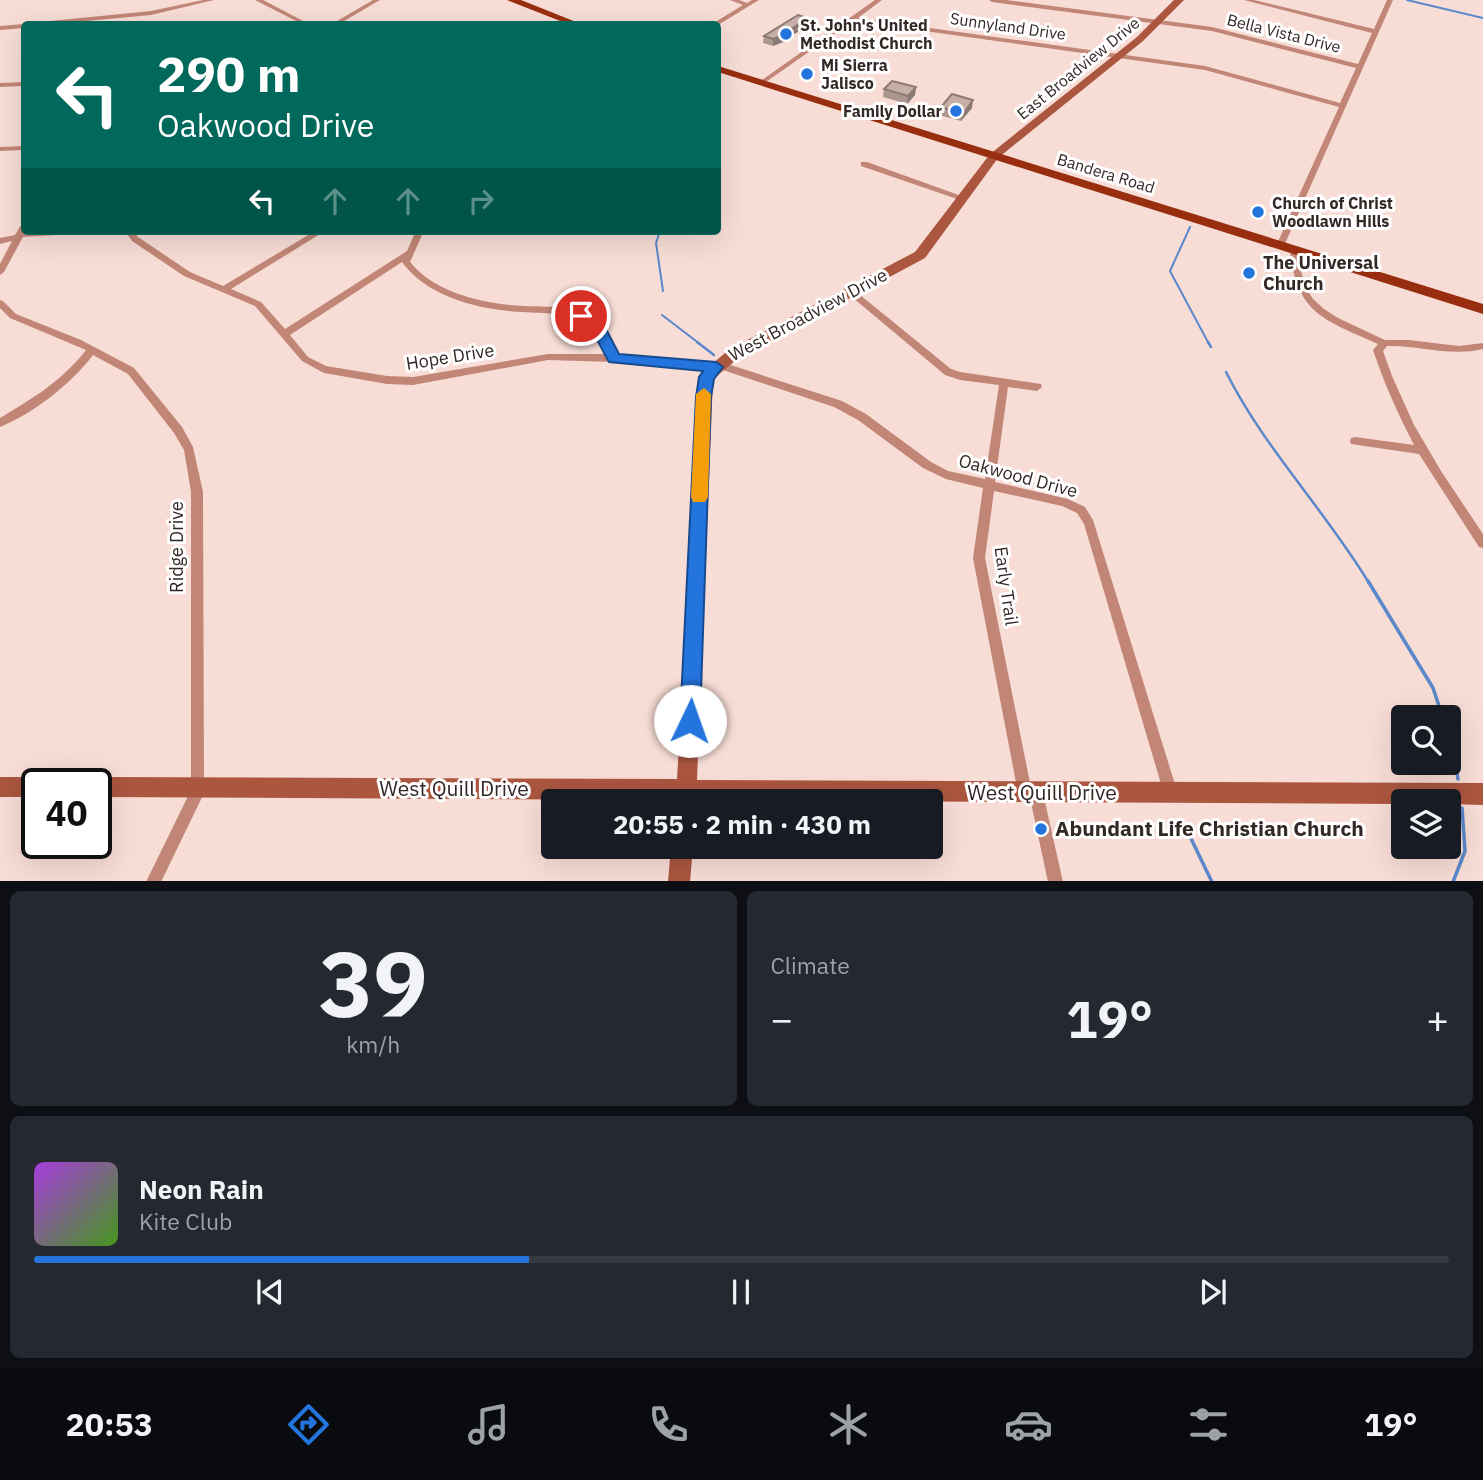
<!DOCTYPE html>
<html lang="en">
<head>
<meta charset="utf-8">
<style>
	body { margin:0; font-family:"IBM Plex Sans",sans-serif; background:#242831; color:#f1f3f6; height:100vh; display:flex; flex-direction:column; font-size:26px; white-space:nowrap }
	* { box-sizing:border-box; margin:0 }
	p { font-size:23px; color:#9ea1a6 }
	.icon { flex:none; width:38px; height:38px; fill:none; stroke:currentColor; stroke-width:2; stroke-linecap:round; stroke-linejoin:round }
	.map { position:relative; height:881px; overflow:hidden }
	.drawer { display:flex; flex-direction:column; gap:10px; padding:10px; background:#0d0f14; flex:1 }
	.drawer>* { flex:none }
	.guide { position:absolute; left:21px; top:21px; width:700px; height:214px; border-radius:7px; box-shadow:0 7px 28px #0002; background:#00695c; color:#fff; overflow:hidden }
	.fabs { position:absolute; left:1391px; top:705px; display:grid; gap:14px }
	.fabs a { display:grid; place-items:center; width:70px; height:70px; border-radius:7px; background:#171b24; box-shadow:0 7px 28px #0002; font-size:35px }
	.speed { position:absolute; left:21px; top:768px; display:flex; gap:14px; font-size:35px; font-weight:700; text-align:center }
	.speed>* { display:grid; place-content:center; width:91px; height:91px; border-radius:50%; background:#171b24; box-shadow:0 7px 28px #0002; line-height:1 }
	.speed .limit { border:4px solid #111; border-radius:10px; background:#fff; color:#111 }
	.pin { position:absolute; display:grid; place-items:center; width:60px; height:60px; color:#fff; margin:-30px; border:4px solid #fff; border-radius:50%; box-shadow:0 2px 7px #0007 }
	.me { position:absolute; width:77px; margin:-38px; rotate:3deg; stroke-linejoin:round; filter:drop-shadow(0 0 5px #0008) }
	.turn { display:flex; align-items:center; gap:24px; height:147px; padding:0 21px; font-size:32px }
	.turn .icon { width:91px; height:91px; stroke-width:2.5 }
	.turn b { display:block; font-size:49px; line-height:60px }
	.lanes { display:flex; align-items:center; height:66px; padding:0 21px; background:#0003; justify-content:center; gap:35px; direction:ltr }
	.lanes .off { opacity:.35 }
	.big { font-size:52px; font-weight:800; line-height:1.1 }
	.drawer .tile { flex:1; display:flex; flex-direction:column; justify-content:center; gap:10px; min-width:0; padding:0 24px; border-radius:10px; background:#242831 }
	.drawer .dial { align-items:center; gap:0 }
	.dial b { font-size:91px; line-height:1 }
	.song { display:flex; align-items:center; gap:21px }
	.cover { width:84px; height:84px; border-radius:10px; background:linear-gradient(135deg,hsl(280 70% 55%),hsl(100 70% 35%)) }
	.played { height:7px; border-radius:4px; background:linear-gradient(90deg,#2474de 35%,#363941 35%) }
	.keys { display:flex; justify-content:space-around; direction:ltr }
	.heat { display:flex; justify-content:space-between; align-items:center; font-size:38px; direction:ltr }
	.drawer .tiles { flex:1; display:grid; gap:10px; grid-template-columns:1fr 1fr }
	.tile:last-child { grid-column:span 2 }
	.trip { position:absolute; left:541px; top:789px; width:402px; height:70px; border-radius:7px; background:#171b24; box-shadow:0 7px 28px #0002; font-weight:800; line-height:70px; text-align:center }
	.menu { display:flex; height:112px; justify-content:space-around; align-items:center; background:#090b0e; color:#9ea1a6 }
	.menu .icon { width:49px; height:49px }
	.menu .current { color:#2474de }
	.menu b { font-size:32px; color:#f1f3f6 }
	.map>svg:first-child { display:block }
</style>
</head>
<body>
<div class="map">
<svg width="1483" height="882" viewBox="0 0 1483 882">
	<rect width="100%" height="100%" fill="#f8ddd6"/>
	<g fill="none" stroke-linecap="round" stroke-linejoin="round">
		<g stroke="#5a88ca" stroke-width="2">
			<polyline points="1407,0 1483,18"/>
			<polyline points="1190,227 1170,271 1209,344"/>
			<polyline points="660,231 656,243 663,291"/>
			<polyline points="662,315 700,344"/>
		</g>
		<g stroke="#5a88ca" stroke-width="2.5">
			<polyline points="697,342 714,355"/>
			<polyline points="1208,342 1211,347"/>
			<path d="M1226 372C1264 448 1325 510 1369 583"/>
		</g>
		<g stroke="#5a88ca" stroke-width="3.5">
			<polyline points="1368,581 1433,688 1443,718"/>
			<polyline points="1449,733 1458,779"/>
			<polyline points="1182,820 1212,882"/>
			<polyline points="1453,882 1465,851 1462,808"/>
		</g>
		<g fill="#c18676" fill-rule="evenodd">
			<polygon points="203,0 214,0 151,15 54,24 37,24 40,22 151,11"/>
			<polygon points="255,0 263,0 309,24 302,24"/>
			<polygon points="373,0 380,0 339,24 332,24"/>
			<polygon points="730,0 739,0 747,3 752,0 759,0 718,25 712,24 743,5"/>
			<polygon points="875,0 882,0 858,18 1205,66 1340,103 1356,68 1212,31 992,2 989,0 1006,0 1212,27 1358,64 1372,33 1244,0 1254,0 1374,29 1387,0 1393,0 1284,246 1280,249 1276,246 1339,107 1205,70 853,21 763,84 759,84 759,82"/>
			<polygon points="24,24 26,24 24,28 0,30 0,26"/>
			<polygon points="24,82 24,86 0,87 0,83"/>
			<polygon points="24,146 24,150 0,151 0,147"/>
			<polygon points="861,162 867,162 967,198 966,200 960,200 861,166"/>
			<polygon points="21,225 24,225 26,232 78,231 74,234 23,237 4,272 0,275 0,264 12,241 0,244 0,238 15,235"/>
			<path d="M125 231H133L138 237 190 272 223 286 315 231H325L231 289 261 302 285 329 407 251 414 235 411 231H419L422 235 410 262C436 294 485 304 524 306 547 307 573 305 593 319 605 327 611 342 617 355L714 363 718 361 842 401 866 414 931 462 948 471 985 479 999 385 960 380 945 375 846 292 851 289 854 290 951 369 960 372 1041 384 1042 387 1037 391 1008 387 995 482 1068 499 1085 507 1093 520 1178 794 1176 799 1171 801 1166 799 1164 794 1084 524 1077 513 1062 506 994 491 985 558 1031 788 1036 786 1041 788 1043 793 1063 882H1048L1030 798 1025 800 1020 798 1018 793 973 558 983 488 946 479 923 468 858 420 834 407 720 369 716 371 614 362 548 360 413 385 387 384 324 373 302 361 255 306 184 276 132 241ZM402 262C428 298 481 310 523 312 544 314 568 311 586 323 597 331 602 343 607 354H548L413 377 387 376 326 366 308 357 290 335Z"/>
			<path d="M1294 247 1298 250 1301 271 1306 288 1313 299 1324 309 1338 318 1385 340H1409L1459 346 1483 343V349C1450 357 1419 345 1387 346L1383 351 1392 376 1414 425 1441 471 1483 534V548L1479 547 1419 454 1351 444 1350 441 1351 438 1355 437 1414 445C1398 414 1384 383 1373 350L1378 344C1325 320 1296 314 1290 250Z"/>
			<path d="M0 300 3 301 16 314 81 340 134 368 182 427 193 447 203 492 204 782 207 787 161 882H146L191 790V492L184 450 174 433 128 374 93 355C71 384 34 413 0 427V418C32 399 63 380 86 350L10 318 0 308Z"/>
		</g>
		<g fill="#ab563f" fill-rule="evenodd">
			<polygon points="1174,0 1184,0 1143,41 998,158 925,258 740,357 713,379 697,780 1483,783 1483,805 1449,804 1449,802 1404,802 1404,804 96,797 96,784 87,784 89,780 96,777 677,779 701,373 730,349 915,252 990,154 1137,37"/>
			<polygon points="0,777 37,777 44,780 46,784 37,784 37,797 0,797"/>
			<polygon points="671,847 693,847 690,882 668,882"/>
		</g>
		<g fill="#982e0f" fill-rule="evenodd">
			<polygon points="507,0 521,0 581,24 568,24"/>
			<polygon points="718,66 1483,304 1483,314 718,72"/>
		</g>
	</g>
	<g fill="#ab9690">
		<polygon points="807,18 806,26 783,42 773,46 763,43 764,36"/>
		<polygon points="916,87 915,95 907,104 883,97 884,89"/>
		<polygon points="941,107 972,108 961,121 939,115"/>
	</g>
	<g fill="#8b7a75">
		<polygon points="807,18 806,26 783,42 773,46 773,39"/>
		<polygon points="916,87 915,95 907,104 908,96"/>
		<polygon points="973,100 972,108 961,121 963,114"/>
	</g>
	<g fill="#c7aea7" stroke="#8b7a75" stroke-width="2">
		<polygon points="798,15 807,18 783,35 773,39 764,36"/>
		<polygon points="892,81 916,87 908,96 884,89"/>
		<polygon points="952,94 973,100 963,114 941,107"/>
	</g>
	<polygon fill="#2474de" stroke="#174b90" stroke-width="2" points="581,312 606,329 619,354 716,362 723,367 714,379 711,397 700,721 697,728 690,731 683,728 680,721 696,397 699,377 703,371 609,362 595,336 574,316"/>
	<polygon fill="#f59e0b" points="704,388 711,394 708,497 705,502 693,502 691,497 696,394"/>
	<g fill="#2474de" stroke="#fff" stroke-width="2.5">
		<circle cx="786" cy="34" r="7"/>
		<circle cx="807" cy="74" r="7"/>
		<circle cx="956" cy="111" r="7"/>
		<circle cx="1258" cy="212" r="7"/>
		<circle cx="1249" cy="273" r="7"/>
		<circle cx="1041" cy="829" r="7"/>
	</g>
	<g text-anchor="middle" stroke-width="6" stroke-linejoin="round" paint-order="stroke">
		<g font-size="16" font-weight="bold" fill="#322825" stroke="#fff" text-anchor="start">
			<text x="800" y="31">St. John's United<tspan x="800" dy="18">Methodist Church</tspan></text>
			<text x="821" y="71">Mi Sierra<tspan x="821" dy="18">Jalisco</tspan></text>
			<text x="942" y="117" text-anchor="end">Family Dollar</text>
			<text x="1272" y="209">Church of Christ<tspan x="1272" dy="18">Woodlawn Hills</tspan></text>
		</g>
		<g font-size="16" fill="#322825" stroke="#fff">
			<text transform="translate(1008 26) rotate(8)" y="6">Sunnyland Drive</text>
			<text transform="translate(1284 33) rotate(14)" y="6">Bella Vista Drive</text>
			<text transform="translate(1078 68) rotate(-39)" y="6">East Broadview Drive</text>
			<text transform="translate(1106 173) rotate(17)" y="6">Bandera Road</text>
		</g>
		<g font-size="18" font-weight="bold" fill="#322825" stroke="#fff" text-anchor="start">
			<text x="1263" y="269">The Universal<tspan x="1263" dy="21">Church</tspan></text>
		</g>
		<g font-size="18" fill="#322825" stroke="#fff">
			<text transform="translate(808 315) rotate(-28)" y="6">West Broadview Drive</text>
			<text transform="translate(450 357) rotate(-9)" y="6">Hope Drive</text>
			<text transform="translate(1018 476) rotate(15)" y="6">Oakwood Drive</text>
			<text transform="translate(177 547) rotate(-90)" y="6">Ridge Drive</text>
			<text transform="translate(1006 586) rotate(82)" y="6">Early Trail</text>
		</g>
		<g font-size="21" fill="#322825" stroke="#fff">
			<text x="454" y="796">West Quill Drive</text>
			<text x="1042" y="800">West Quill Drive</text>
		</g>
		<g font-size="21" font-weight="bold" fill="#322825" stroke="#fff" text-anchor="start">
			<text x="1055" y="836">Abundant Life Christian Church</text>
		</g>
	</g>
</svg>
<div class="fabs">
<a><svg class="icon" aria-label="search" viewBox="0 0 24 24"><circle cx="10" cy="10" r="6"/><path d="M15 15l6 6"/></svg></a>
<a><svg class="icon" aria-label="layers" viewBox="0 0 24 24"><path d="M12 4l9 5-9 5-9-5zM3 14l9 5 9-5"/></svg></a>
</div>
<div class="speed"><div class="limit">40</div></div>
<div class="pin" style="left:581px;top:316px;background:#d93025"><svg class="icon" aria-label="arrive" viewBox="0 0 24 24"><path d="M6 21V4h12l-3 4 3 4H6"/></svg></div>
<svg class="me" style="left:690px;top:721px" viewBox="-20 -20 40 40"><circle r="19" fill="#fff"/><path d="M0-13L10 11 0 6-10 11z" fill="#2474de"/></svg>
<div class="trip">20:55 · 2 min · 430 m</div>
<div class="guide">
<div class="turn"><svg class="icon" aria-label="left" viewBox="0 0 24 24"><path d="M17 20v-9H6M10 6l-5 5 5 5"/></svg><div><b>290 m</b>Oakwood Drive</div></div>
<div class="lanes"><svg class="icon" aria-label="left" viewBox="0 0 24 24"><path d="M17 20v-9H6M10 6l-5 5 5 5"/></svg><svg class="icon off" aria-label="ahead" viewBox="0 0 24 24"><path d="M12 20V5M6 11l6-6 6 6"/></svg><svg class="icon off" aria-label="ahead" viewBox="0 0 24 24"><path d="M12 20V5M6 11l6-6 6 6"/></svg><svg class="icon off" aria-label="right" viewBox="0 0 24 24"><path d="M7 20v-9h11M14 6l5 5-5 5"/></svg></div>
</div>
</div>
<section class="drawer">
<div class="tiles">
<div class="tile dial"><b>39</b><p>km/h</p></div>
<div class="tile"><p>Climate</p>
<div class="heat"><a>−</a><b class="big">19°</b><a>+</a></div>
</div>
<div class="tile">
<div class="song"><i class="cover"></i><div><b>Neon Rain</b><p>Kite Club</p></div></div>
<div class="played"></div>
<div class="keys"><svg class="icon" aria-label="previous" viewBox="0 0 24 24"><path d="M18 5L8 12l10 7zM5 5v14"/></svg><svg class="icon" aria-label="pause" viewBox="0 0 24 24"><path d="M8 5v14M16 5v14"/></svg><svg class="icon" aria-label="next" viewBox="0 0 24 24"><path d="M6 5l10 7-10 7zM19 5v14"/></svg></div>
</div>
</div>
</section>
<nav class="menu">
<b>20:53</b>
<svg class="icon current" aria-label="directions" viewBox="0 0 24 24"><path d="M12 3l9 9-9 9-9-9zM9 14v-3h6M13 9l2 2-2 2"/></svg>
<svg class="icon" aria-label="music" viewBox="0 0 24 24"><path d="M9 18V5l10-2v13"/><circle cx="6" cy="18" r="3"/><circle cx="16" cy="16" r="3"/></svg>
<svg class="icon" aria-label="phone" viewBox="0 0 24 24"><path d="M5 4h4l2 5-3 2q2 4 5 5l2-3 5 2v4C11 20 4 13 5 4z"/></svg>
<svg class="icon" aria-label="climate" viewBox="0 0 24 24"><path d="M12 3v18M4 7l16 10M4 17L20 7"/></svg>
<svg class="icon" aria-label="car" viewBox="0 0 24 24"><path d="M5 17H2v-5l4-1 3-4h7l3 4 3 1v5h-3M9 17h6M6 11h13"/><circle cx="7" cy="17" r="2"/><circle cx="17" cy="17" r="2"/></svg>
<svg class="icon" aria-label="filters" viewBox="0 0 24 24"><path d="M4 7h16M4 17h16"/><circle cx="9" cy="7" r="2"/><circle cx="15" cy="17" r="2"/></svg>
<b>19°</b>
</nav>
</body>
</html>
